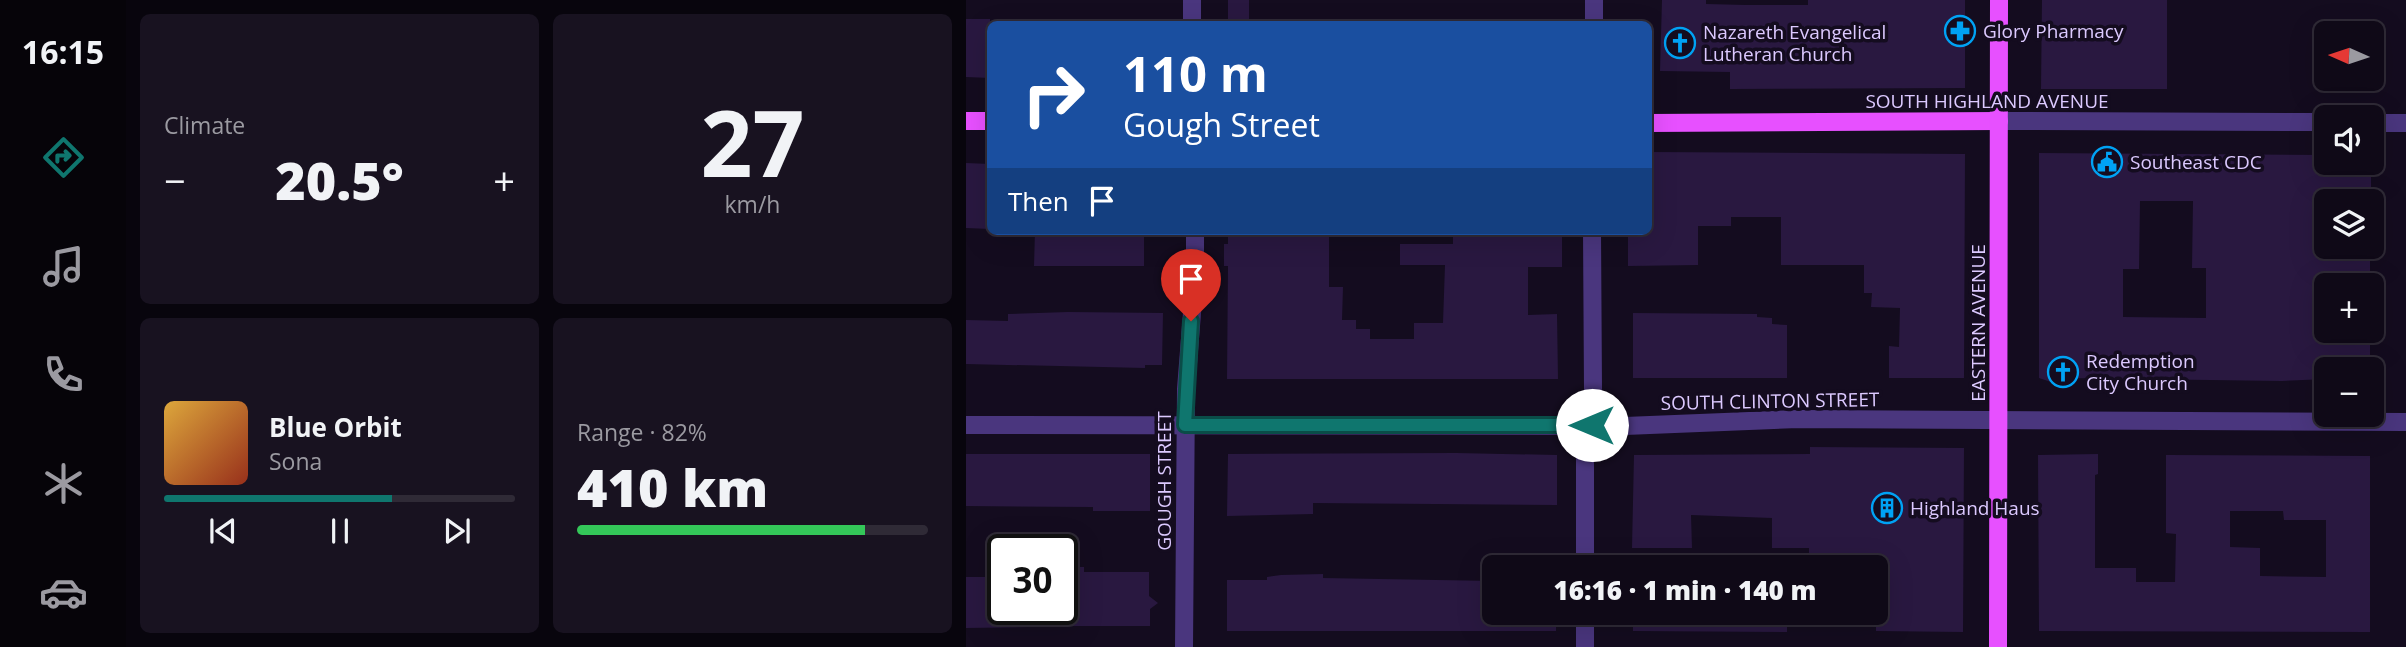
<!DOCTYPE html>
<html lang="en">
<head>
<meta charset="utf-8">
<style>
	body { margin:0; font-family:"Open Sans",sans-serif; background:#181220; color:#f1f3f6; height:100vh; display:flex; flex-direction:column; font-size:26px; white-space:nowrap }
	* { box-sizing:border-box; margin:0 }
	p { font-size:23px; color:#9b9aa1 }
	.icon { flex:none; width:38px; height:38px; fill:none; stroke:currentColor; stroke-width:2; stroke-linecap:round; stroke-linejoin:round }
	.map { position:relative; flex:1; overflow:hidden }
	.sheet { display:flex; flex-direction:column; gap:14px; padding:14px; background:#08050d; width:840px }
	.sheet>* { flex:none }
	.hud { position:absolute; left:21px; top:21px; width:665px; height:214px; border-radius:10px; box-shadow:0 7px 28px #0002,0 0 0 2px #2f2a36; background:#1a4fa0; color:#fff; overflow:hidden }
	.needle { width:46px; rotate:273deg }
	.buttons { position:absolute; left:1348px; top:21px; display:grid; gap:14px }
	.buttons a { display:grid; place-items:center; width:70px; height:70px; border-radius:10px; background:#0f0917; box-shadow:0 7px 28px #0002,0 0 0 2px #2f2a36; font-size:35px }
	.speed { position:absolute; left:21px; top:534px; display:flex; gap:14px; font-size:35px; font-weight:700; text-align:center }
	.speed>* { display:grid; place-content:center; width:91px; height:91px; border-radius:50%; background:#0f0917; box-shadow:0 7px 28px #0002,0 0 0 2px #2f2a36; line-height:1 }
	.speed .limit { border:4px solid #111; border-radius:10px; background:#fff; color:#111 }
	.pin { position:absolute; display:grid; place-items:center; width:60px; height:60px; color:#fff; margin:-72px -30px; border-radius:50% 50% 50% 0; rotate:-45deg; box-shadow:0 0 7px #0007 }
	.pin .icon { rotate:45deg }
	.me { position:absolute; width:77px; margin:-38px; rotate:270deg; stroke-linejoin:round; filter:drop-shadow(0 0 5px #0008) }
	.turn { display:flex; align-items:center; gap:24px; height:147px; padding:0 21px; font-size:32px }
	.turn .icon { width:91px; height:91px; stroke-width:2.5 }
	.turn b { display:block; font-size:49px; line-height:60px }
	.then { display:flex; align-items:center; height:66px; padding:0 21px; background:#0003; gap:14px; font-size:26px }
	.big { font-size:52px; font-weight:800; line-height:1.1 }
	.sheet .card { flex:1; display:flex; flex-direction:column; justify-content:center; gap:10px; min-width:0; padding:0 24px; border-radius:10px; background:#181220 }
	.sheet .dial { align-items:center; gap:0 }
	.dial b { font-size:91px; line-height:1 }
	.song { display:flex; align-items:center; gap:21px }
	.cover { width:84px; height:84px; border-radius:10px; background:linear-gradient(135deg,hsl(40 70% 55%),hsl(10 70% 35%)) }
	.played { height:7px; border-radius:4px; background:linear-gradient(90deg,#0f766e 65%,#2f2a36 65%) }
	.keys { display:flex; justify-content:space-around; direction:ltr }
	.heat { display:flex; justify-content:space-between; align-items:center; font-size:38px; direction:ltr }
	.charge { height:10px; border-radius:5px; background:linear-gradient(90deg,#34c759 82%,#2f2a36 0) }
	.sheet .tiles { flex:1; display:grid; gap:14px; grid-template-columns:repeat(2,1fr) }
	.trip { position:absolute; left:516px; top:555px; width:406px; height:70px; border-radius:10px; background:#0f0917; box-shadow:0 7px 28px #0002,0 0 0 2px #2f2a36; font-weight:800; line-height:70px; text-align:center }
	main { display:flex; flex:1; min-height:0 }
	.dock { display:flex; flex-direction:column; width:126px; justify-content:space-around; align-items:center; background:#060409; color:#9b9aa1 }
	.dock .icon { width:49px; height:49px }
	.dock .current { color:#0f766e }
	.dock b { font-size:32px; color:#f1f3f6 }
	.map>svg:first-child { display:block }
</style>
</head>
<body>
<main>
<nav class="dock">
<b>16:15</b>
<svg class="icon current" aria-label="directions" viewBox="0 0 24 24"><path d="M12 3l9 9-9 9-9-9zM9 14v-3h6M13 9l2 2-2 2"/></svg>
<svg class="icon" aria-label="music" viewBox="0 0 24 24"><path d="M9 18V5l10-2v13"/><circle cx="6" cy="18" r="3"/><circle cx="16" cy="16" r="3"/></svg>
<svg class="icon" aria-label="phone" viewBox="0 0 24 24"><path d="M5 4h4l2 5-3 2q2 4 5 5l2-3 5 2v4C11 20 4 13 5 4z"/></svg>
<svg class="icon" aria-label="climate" viewBox="0 0 24 24"><path d="M12 3v18M4 7l16 10M4 17L20 7"/></svg>
<svg class="icon" aria-label="car" viewBox="0 0 24 24"><path d="M5 17H2v-5l4-1 3-4h7l3 4 3 1v5h-3M9 17h6M6 11h13"/><circle cx="7" cy="17" r="2"/><circle cx="17" cy="17" r="2"/></svg>
</nav>
<section class="sheet">
<div class="tiles">
<div class="card"><p>Climate</p>
<div class="heat"><a>−</a><b class="big">20.5°</b><a>+</a></div>
</div>
<div class="card dial"><b>27</b><p>km/h</p></div>
<div class="card">
<div class="song"><i class="cover"></i><div><b>Blue Orbit</b><p>Sona</p></div></div>
<div class="played"></div>
<div class="keys"><svg class="icon" aria-label="previous" viewBox="0 0 24 24"><path d="M18 5L8 12l10 7zM5 5v14"/></svg><svg class="icon" aria-label="pause" viewBox="0 0 24 24"><path d="M8 5v14M16 5v14"/></svg><svg class="icon" aria-label="next" viewBox="0 0 24 24"><path d="M6 5l10 7-10 7zM19 5v14"/></svg></div>
</div>
<div class="card"><p>Range · 82%</p><b class="big">410 km</b><div class="charge"></div></div>
</div>
</section>
<div class="map">
<svg width="1440" height="647" viewBox="0 0 1440 647">
	<rect width="100%" height="100%" fill="#140c1f"/>
	<g fill="#291840" fill-rule="evenodd">
		<rect x="262" y="0" width="21" height="24"/>
		<polygon points="696,0 740,0 740,4 780,5 842,5 842,0 999,0 999,88 764,89 764,72 694,71"/>
		<polygon points="1076,0 1201,0 1201,89 1075,89"/>
		<polygon points="0,19 24,19 24,78 0,77"/>
		<polygon points="682,152 999,154 998,378 923,378 923,346 933,347 934,308 905,307 906,293 898,293 898,265 815,265 815,217 765,217 765,226 732,226 732,265 662,266 662,231 682,231"/>
		<path d="M1073 153 1360 155V163H1405V201H1360V247H1404V285H1360V331H1404V369H1360V379L1316 381 1099 378 1085 382 1073 378ZM1174 201H1227L1226 268H1240V318L1157 317V269H1173Z"/>
		<polygon points="0,163 24,164 24,229 0,228"/>
		<polygon points="69,231 178,231 178,266 68,266"/>
		<polygon points="262,231 363,231 363,287 377,287 376,320 390,320 390,329 404,329 404,339 448,339 448,323 477,323 479,265 434,265 434,244 487,244 487,231 596,231 596,267 562,267 562,315 591,314 592,379 261,379 262,266 258,266 258,244 262,244"/>
		<polygon points="102,312 197,313 196,365 179,365 179,368 0,364 0,320 42,321 42,314"/>
		<polygon points="667,313 791,314 791,317 806,318 806,324 821,325 821,378 667,378"/>
		<polygon points="844,447 998,448 997,632 910,631 910,567 843,567 843,548 806,548 806,518 725,515 726,548 666,548 668,455 844,454"/>
		<polygon points="490,453 591,455 591,505 347,503 347,514 261,516 262,454"/>
		<polygon points="0,454 184,454 184,511 127,511 127,507 0,506"/>
		<path d="M1132 454V474L1129 475V568H1170V582H1209L1210 534 1200 533V455L1404 456V632L1073 631 1072 455ZM1264 511H1317L1318 520H1360V577L1294 576V548L1264 547Z"/>
		<polygon points="96,567 118,567 118,572 183,572 183,596 192,603 184,609 184,626 96,626"/>
		<polygon points="357,574 357,578 528,581 528,612 590,612 590,631 261,631 261,580 301,580 301,577 315,575"/>
		<polygon points="0,577 37,577 37,609 64,609 63,627 0,628"/>
		<polygon points="667,612 821,612 821,632 667,631"/>
	</g>
	<g fill="none" stroke-linecap="round" stroke-linejoin="round">
		<g stroke="#4a367e" stroke-width="18">
			<polyline points="226,0 226,24"/>
			<polyline points="628,24 628,0"/>
			<polyline points="1033,121 1360,122"/>
			<polyline points="1405,123 1440,123"/>
			<polyline points="0,425 659,426 832,419 1440,422"/>
			<polyline points="619,567 619,449 626,425 627,388 626,231"/>
			<polyline points="218,647 220,389 229,275 229,231"/>
			<polyline points="619,647 619,612"/>
		</g>
		<g stroke="#e750ff" stroke-width="18">
			<polyline points="0,121 24,121"/>
			<polyline points="682,123 1033,121"/>
			<polyline points="1032,647 1033,0"/>
		</g>
	</g>
	<g fill="none" stroke-linecap="round" stroke-linejoin="round">
		<g stroke="#0a4d48" stroke-width="18">
			<polyline id="route" points="225,321 219,425 626,425"/>
		</g>
		<use href="#route" stroke="#0f766e" stroke-width="12"/>
	</g>
	<defs>
		<g id="pharmacy-ring" transform="scale(1.575)"><circle r="9.5" fill="#140c1f" stroke="#00a2f4" stroke-width="1.5"/><path d="M-2-6h4v4h4v4h-4v4h-4v-4h-4v-4h4Z" fill="#00a2f4"/></g>
		<g id="church-ring" transform="scale(1.575)"><circle r="9.5" fill="#140c1f" stroke="#00a2f4" stroke-width="1.5"/><path d="M-1.2-6h2.4v3.5h3.3v2.4h-3.3V6h-2.4V-.1h-3.3v-2.4h3.3Z" fill="#00a2f4"/></g>
		<g id="civic-ring" transform="scale(1.575)"><circle r="9.5" fill="#140c1f" stroke="#00a2f4" stroke-width="1.5"/><path d="M-.6-6.5H3V-4.5H.6V-3L4-1V1h2V6H-6V1h2V-1L-.6-3ZM-1.2 2.5V6h2.4V2.5Z" fill="#00a2f4"/></g>
		<g id="building-ring" transform="scale(1.575)"><circle r="9.5" fill="#140c1f" stroke="#00a2f4" stroke-width="1.5"/><path d="M-4-6H4V6H1V3H-1V6H-4ZM-2.5-4.3h1.7v1.8h-1.7ZM.8-4.3h1.7v1.8H.8ZM-2.5-1h1.7V.8h-1.7ZM.8-1h1.7V.8H.8Z" fill="#00a2f4"/></g>
	</defs>
	<g fill-rule="evenodd">
		<use href="#pharmacy-ring" x="994" y="31"/>
		<use href="#church-ring" x="714" y="43"/>
		<use href="#civic-ring" x="1141" y="162"/>
		<use href="#church-ring" x="1097" y="372"/>
		<use href="#building-ring" x="921" y="508"/>
	</g>
	<g text-anchor="middle" stroke-width="7" stroke-linejoin="round" paint-order="stroke">
		<g font-size="19" fill="#dcc9ff" stroke="#140c1f" text-anchor="start">
			<text x="1017" y="38">Glory Pharmacy</text>
			<text x="737" y="39">Nazareth Evangelical<tspan x="737" dy="22">Lutheran Church</tspan></text>
			<text x="1164" y="169">Southeast CDC</text>
			<text x="1120" y="368">Redemption<tspan x="1120" dy="22">City Church</tspan></text>
			<text x="944" y="515">Highland Haus</text>
		</g>
		<g font-size="19" fill="#dcc9ff" stroke="#140c1f">
			<text x="1021" y="108">SOUTH HIGHLAND AVENUE</text>
			<text transform="translate(1012 323) rotate(-90)" y="7">EASTERN AVENUE</text>
			<text transform="translate(804 401) rotate(-1)" y="7">SOUTH CLINTON STREET</text>
			<text transform="translate(198 481) rotate(-90)" y="7">GOUGH STREET</text>
		</g>
	</g>
</svg>
<div class="buttons">
<a><svg class="needle" viewBox="-14 -14 28 28"><path d="M0-13l5 13h-10z" fill="#e53935"/><path d="M0 13l5-13h-10z" fill="#9b9aa1"/></svg></a>
<a><svg class="icon" aria-label="sound" viewBox="0 0 24 24"><path d="M4 9h4l5-4v14l-5-4H4zM17 9q2 3 0 6"/></svg></a>
<a><svg class="icon" aria-label="layers" viewBox="0 0 24 24"><path d="M12 4l9 5-9 5-9-5zM3 14l9 5 9-5"/></svg></a>
<a>+</a>
<a>−</a>
</div>
<div class="speed"><div class="limit">30</div></div>
<div class="pin" style="left:225px;top:321px;background:#d93025"><svg class="icon" aria-label="arrive" viewBox="0 0 24 24"><path d="M6 21V4h12l-3 4 3 4H6"/></svg></div>
<svg class="me" style="left:626px;top:425px" viewBox="-20 -20 40 40"><circle r="19" fill="#fff"/><path d="M0-13L10 11 0 6-10 11z" fill="#0f766e"/></svg>
<div class="trip">16:16 · 1 min · 140 m</div>
<div class="hud">
<div class="turn"><svg class="icon" aria-label="right" viewBox="0 0 24 24"><path d="M7 20v-9h11M14 6l5 5-5 5"/></svg><div><b>110 m</b>Gough Street</div></div>
<div class="then">Then<svg class="icon" aria-label="arrive" viewBox="0 0 24 24"><path d="M6 21V4h12l-3 4 3 4H6"/></svg></div>
</div>
</div>
</main>
</body>
</html>
